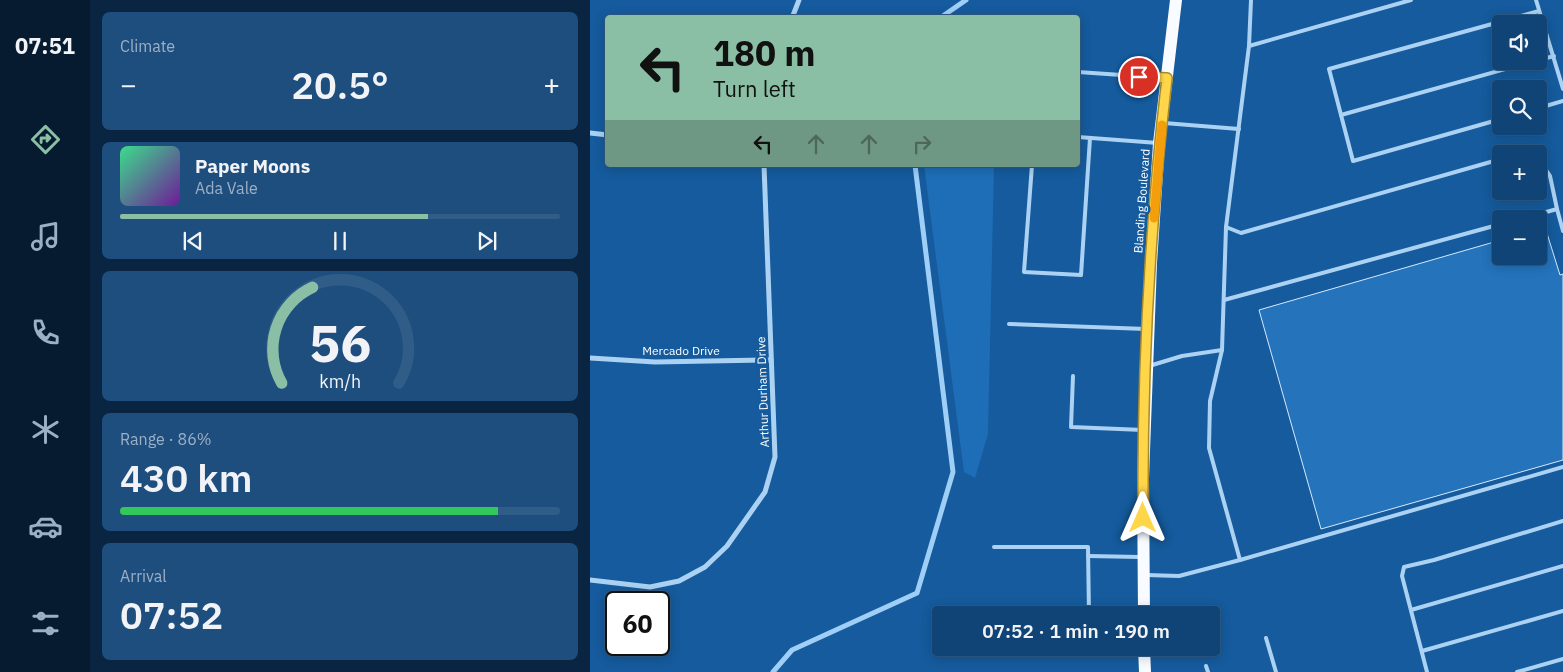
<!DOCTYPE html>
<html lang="en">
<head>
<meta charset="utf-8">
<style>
	body { margin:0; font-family:"IBM Plex Sans",sans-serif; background:#1e4e7e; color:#f1f3f6; height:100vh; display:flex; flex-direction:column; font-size:19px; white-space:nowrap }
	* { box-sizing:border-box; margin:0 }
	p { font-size:16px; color:#9cb0c5 }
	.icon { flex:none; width:28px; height:28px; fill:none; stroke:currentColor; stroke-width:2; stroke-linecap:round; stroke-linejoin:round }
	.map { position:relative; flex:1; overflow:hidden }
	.drawer { display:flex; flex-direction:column; gap:12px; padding:12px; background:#092541; width:500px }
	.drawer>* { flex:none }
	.hud { position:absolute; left:15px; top:15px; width:475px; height:152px; border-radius:5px; box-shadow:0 2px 12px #0003,0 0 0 1px #305c88; background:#8abfa5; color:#111; overflow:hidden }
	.tools { position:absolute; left:902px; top:15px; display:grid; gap:10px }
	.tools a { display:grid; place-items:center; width:55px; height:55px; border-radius:5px; background:#104476; box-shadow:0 2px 12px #0003,0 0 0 1px #305c88; font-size:25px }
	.speed { position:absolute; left:15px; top:591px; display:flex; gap:10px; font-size:25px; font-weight:700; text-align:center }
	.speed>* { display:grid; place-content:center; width:65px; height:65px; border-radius:50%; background:#104476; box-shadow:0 2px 12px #0003,0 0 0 1px #305c88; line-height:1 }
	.speed .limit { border:2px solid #111; border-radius:8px; background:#fff; color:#111 }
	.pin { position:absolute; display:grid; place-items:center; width:42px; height:42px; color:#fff; margin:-21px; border:2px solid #fff; border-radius:50%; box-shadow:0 1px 5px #0007 }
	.me { position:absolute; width:55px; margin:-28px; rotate:0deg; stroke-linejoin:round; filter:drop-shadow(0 0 4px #0008) }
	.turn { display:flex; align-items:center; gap:18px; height:105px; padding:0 25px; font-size:22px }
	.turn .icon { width:65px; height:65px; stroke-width:2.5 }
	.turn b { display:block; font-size:35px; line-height:42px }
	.lanes { display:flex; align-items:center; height:48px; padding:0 25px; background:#0003; justify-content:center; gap:25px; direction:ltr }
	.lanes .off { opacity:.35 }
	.big { font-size:38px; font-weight:600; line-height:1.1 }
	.drawer .card { flex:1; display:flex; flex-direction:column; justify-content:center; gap:8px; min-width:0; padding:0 18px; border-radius:8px; background:#1e4e7e }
	.drawer .dial { align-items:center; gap:0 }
	.dial svg { height:130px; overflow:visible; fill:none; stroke:#305c88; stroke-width:7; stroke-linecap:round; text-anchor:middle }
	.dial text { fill:#f1f3f6; stroke:none }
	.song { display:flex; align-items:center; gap:15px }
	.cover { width:60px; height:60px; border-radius:8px; background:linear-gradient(135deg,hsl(150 70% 55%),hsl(280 70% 35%)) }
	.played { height:5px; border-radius:2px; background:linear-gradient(90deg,#8abfa5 70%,#305c88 70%) }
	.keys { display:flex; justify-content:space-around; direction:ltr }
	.heat { display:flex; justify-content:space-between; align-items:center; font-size:28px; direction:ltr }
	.charge { height:8px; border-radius:4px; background:linear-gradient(90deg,#34c759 86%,#305c88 0) }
	.trip { position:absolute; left:342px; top:606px; width:288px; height:50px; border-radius:5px; background:#104476; box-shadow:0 2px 12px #0003,0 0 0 1px #305c88; font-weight:600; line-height:50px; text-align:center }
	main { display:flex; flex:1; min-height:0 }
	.tab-bar { display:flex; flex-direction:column; width:90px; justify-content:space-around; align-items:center; background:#061b2f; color:#9cb0c5 }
	.tab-bar .icon { width:35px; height:35px }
	.tab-bar .on { color:#8abfa5 }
	.tab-bar b { font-size:22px; color:#f1f3f6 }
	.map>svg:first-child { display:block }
</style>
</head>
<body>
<main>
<nav class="tab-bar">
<b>07:51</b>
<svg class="icon on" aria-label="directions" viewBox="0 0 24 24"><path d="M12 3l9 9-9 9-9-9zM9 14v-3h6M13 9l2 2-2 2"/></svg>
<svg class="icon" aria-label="music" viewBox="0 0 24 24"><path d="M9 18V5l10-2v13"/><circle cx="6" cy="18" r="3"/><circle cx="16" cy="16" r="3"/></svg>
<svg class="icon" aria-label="phone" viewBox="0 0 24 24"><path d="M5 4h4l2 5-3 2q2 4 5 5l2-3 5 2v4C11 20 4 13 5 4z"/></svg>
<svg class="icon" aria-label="climate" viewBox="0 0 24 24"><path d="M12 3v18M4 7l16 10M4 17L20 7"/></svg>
<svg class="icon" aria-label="car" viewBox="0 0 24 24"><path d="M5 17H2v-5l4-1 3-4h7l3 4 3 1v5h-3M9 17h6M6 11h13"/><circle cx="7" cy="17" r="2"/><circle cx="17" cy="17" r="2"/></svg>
<svg class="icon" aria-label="filters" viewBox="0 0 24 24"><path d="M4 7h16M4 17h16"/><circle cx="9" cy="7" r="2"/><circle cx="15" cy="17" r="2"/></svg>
</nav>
<section class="drawer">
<div class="card"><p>Climate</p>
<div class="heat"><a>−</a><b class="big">20.5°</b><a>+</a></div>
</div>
<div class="card">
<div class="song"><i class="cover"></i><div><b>Paper Moons</b><p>Ada Vale</p></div></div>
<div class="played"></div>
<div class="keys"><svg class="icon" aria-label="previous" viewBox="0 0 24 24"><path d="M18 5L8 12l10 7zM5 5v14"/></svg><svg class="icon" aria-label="pause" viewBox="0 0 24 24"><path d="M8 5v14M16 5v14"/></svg><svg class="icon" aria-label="next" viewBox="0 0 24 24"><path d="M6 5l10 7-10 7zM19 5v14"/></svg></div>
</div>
<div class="card dial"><svg viewBox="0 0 100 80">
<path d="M14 69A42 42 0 1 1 86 69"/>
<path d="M14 69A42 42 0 0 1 33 10" stroke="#8abfa5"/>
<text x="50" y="56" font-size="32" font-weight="700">56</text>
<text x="50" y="72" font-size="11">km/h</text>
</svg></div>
<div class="card"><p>Range · 86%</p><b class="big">430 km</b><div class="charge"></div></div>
<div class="card"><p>Arrival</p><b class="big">07:52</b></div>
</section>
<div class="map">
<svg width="973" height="672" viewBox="0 0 973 672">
	<rect width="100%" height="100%" fill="#155b9d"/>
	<polygon fill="#1e6eb7" points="334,165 404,165 398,434 385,478 374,472"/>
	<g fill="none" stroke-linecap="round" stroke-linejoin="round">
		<g stroke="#9fcef6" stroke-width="5">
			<polyline points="350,18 376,0"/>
			<polyline points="183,672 202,650 327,593 363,472 325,165"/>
		</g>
	</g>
	<polygon fill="#2473bb" stroke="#d4eafd" points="955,227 970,275 973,274 973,460 731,529 669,310 911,240 911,256 949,256 949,229"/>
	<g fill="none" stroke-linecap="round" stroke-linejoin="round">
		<g stroke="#acd2f3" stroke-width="4">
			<polyline points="661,0 659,46 636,227 632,350 620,401 619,448 650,560 973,467"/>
			<polyline points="946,0 973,89"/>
			<polyline points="659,46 821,0"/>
			<polyline points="949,60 964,56"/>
			<polyline points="488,72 575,78"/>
			<polyline points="949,108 973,101"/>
			<polyline points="751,115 944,61"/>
			<polyline points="911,119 763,161 739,69 949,11"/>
			<polyline points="574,123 649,129"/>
			<polyline points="488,137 568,143"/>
			<polyline points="934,154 943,154"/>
			<polyline points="442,165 434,272 491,275 500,138"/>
			<polyline points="967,209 973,231"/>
			<polyline points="932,219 967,209 960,176 949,159"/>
			<polyline points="636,227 651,233 911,159"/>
			<polyline points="634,300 911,224"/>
			<polyline points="419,324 556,329"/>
			<polyline points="559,366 592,356 632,350"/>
			<polyline points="483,376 481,427 553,430"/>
			<polyline points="404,547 498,547 499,615"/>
			<polyline points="498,556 550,557"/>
			<polyline points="556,575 589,576 650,560"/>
			<polyline points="821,610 973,566"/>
			<polyline points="676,638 686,672"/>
			<polyline points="441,649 499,648"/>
			<polyline points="832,651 973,611"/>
			<polyline points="616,666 618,672"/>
			<polyline points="837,672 812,576 814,567 844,560 973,521"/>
			<polyline points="927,672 973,659"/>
		</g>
		<g stroke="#acd2f3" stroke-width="5">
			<polyline points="202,18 209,0"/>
			<polyline points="0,133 18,135"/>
			<polyline points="0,358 65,362 181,360"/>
			<polyline points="0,580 60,587 89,581 115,567 137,546 175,492 185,457 174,165"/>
		</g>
		<g stroke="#f8fbff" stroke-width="12">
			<polyline points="554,615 553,478 561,263 569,143 586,0"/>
			<polyline points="554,648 555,672"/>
		</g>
	</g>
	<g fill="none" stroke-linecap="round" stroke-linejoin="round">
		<g stroke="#a68a30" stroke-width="12">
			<path id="route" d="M549 77 577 78C560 223 552 371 553 518"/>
		</g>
		<use href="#route" stroke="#ffd54a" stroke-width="9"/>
		<polyline stroke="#f59e0b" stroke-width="9" points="564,218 572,125"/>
	</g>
	<g text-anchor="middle" stroke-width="5" stroke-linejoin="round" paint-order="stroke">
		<g font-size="12" fill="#fff" stroke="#155b9d">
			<text transform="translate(552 201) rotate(-86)" y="4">Blanding Boulevard</text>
			<text x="91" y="355">Mercado Drive</text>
			<text transform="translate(173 392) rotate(-92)" y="4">Arthur Durham Drive</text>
		</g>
	</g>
</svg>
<div class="tools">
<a><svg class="icon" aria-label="sound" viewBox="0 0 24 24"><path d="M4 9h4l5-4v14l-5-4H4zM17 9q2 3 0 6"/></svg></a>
<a><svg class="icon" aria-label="search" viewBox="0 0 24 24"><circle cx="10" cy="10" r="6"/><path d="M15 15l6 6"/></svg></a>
<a>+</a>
<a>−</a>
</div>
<div class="speed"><div class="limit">60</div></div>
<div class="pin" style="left:549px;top:77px;background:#d93025"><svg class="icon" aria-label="arrive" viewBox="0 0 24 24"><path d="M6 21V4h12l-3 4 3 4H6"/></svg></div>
<svg class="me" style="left:553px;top:518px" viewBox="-20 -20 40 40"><path d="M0-17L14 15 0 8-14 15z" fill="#ffd54a" stroke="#fff" stroke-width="4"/></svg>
<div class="trip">07:52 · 1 min · 190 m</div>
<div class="hud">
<div class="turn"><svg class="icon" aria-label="left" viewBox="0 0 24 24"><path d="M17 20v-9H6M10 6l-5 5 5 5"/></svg><div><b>180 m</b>Turn left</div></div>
<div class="lanes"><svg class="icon" aria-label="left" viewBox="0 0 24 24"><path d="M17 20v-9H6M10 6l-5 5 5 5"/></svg><svg class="icon off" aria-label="ahead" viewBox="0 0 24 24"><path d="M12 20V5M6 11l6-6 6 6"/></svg><svg class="icon off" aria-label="ahead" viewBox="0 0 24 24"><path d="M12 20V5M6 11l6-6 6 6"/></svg><svg class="icon off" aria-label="right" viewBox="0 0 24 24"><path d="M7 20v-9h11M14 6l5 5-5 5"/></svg></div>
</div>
</div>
</main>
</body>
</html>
